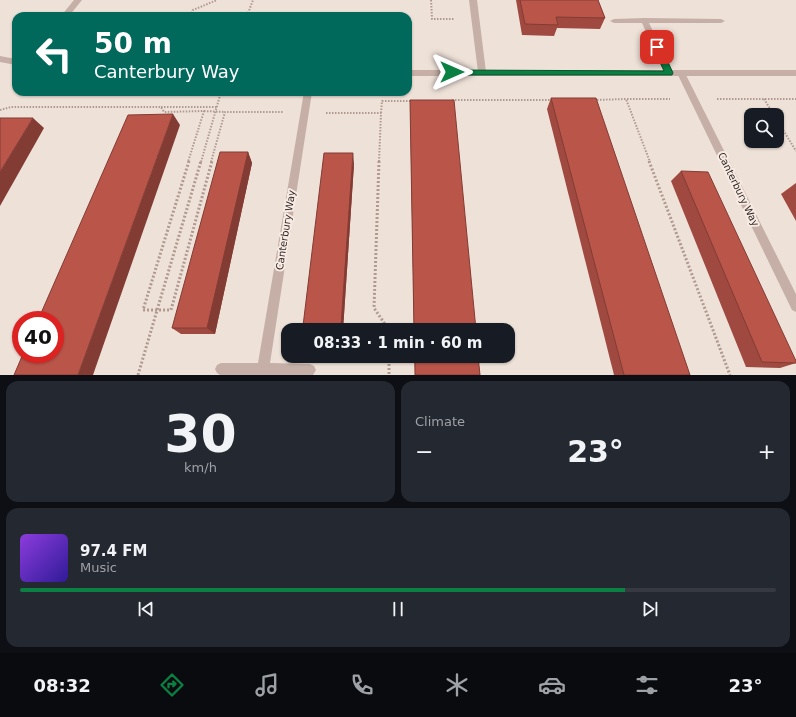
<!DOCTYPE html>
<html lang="en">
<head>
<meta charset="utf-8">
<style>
	body { margin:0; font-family:"DejaVu Sans",sans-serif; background:#242831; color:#f1f3f6; height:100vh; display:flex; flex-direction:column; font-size:15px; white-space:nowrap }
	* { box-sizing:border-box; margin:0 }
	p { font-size:13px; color:#9ea1a6 }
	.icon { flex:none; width:22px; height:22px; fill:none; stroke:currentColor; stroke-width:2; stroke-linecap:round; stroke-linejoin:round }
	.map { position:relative; height:375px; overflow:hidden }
	.side { display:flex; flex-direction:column; gap:6px; padding:6px; background:#0d0f14; flex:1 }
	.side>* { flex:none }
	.banner { position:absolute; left:12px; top:12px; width:400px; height:84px; border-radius:12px; box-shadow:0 1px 3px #0004; background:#00695c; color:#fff; overflow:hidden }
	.controls { position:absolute; left:744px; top:108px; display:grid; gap:8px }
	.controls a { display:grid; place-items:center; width:40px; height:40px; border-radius:8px; background:#171b24; box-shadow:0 1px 3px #0004; font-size:20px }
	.speed { position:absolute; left:12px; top:311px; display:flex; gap:8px; font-size:20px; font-weight:700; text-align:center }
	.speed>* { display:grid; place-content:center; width:52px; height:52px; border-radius:50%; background:#171b24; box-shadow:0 1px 3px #0004; line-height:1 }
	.speed .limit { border:6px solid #d22; background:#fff; color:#111 }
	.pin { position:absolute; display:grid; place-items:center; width:34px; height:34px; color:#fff; margin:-17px; border-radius:8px; box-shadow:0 2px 6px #0006 }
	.me { position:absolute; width:44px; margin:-22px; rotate:90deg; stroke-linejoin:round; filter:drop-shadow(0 0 3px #0008) }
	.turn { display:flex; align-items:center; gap:14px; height:84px; padding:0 16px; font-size:18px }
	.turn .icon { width:52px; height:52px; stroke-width:2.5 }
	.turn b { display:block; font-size:28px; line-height:34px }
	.big { font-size:30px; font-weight:600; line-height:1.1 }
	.side .card { flex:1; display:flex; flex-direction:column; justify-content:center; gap:6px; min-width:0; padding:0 14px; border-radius:12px; background:#242831 }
	.side .dial { align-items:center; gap:0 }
	.dial b { font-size:52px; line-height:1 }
	.song { display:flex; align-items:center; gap:12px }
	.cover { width:48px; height:48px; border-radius:6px; background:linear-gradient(135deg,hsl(270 70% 55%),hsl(250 70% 35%)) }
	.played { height:4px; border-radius:2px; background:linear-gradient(90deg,#0b8043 80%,#363941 80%) }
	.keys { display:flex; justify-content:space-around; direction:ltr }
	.heat { display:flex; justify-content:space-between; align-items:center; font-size:22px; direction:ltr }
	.side .tiles { flex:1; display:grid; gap:6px; grid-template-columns:1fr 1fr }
	.card:last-child { grid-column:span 2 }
	.trip { position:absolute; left:281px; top:323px; width:234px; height:40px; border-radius:12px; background:#171b24; box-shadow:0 1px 3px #0004; font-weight:600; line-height:40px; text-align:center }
	.menu { display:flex; height:64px; justify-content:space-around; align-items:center; background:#090b0e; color:#9ea1a6 }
	.menu .icon { width:28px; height:28px }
	.menu .selected { color:#0b8043 }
	.menu b { font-size:18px; color:#f1f3f6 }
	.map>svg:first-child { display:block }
</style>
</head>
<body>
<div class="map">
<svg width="796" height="375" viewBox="0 0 796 375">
	<rect width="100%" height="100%" fill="#eee1d8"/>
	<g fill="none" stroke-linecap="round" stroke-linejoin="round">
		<g stroke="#b09990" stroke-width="2" stroke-dasharray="1.5 1.5" stroke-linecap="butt">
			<polyline points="431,0 432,19 454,19"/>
			<polyline points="190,16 193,10 217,0"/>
			<polyline points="247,16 253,0"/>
			<polyline points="627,99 670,99"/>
			<polyline points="717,99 796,99"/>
			<polyline points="764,99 774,115"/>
			<polyline points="452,100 553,100"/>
			<polyline points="594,100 626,99 650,162"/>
			<polyline points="161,107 217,107"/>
			<polyline points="0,110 11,107 161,107 164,112 204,111 188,162"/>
			<polyline points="326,113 381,113 379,162"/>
			<polyline points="381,113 382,101 411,101"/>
			<polyline points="777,120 796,151"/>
			<polyline points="201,162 221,92"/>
			<polyline points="211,162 225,112 283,112"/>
		</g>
		<g stroke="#b09990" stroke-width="3" stroke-dasharray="2 2" stroke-linecap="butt">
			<polyline points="189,161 143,310 171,310 212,161"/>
			<polyline points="379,161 374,308 389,330"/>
			<polyline points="649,161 730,375"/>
			<polyline points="389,356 389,375"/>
			<polyline points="138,375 201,161"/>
		</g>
		<g fill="#c5afa6" fill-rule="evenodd">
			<polygon points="74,0 82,0 69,16 61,16"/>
			<polygon points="469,0 477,0 486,72 482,75 478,72"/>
			<polygon points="644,18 721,19 725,21 721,23 649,23 673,73 669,76 665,73 642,23 614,23 610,21 614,19"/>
			<polygon points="681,70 685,73 796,294 796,312 792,310 677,73"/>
			<polygon points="304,92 312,92 270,363 310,364 314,366 316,370 313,375 220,375 217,373 215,369 217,365 221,363 258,363"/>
		</g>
		<g fill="#c5afa6" fill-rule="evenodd">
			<polygon points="0,56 16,59 16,65 0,62"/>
			<rect x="408" y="70" width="388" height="6"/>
		</g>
		<polyline stroke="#b09990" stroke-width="2" stroke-dasharray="1.5 1.5" stroke-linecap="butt" points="204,111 225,112"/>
	</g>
	<g fill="#a04940">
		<polygon points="516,0 598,0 605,18 600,29 557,28 554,36 522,35"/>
		<polygon points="551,98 690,375 614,375 547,109"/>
		<polygon points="410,100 476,330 414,330 410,111"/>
		<polygon points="248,152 252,163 215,334 181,334 172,328"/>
		<polygon points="354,164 343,330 306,330 303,326"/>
		<polygon points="681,171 796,361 796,363 780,368 746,367 671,181"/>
		<polygon points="796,183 796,221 781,194"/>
		<polygon points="414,356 478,356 480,375 415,375"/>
	</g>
	<g fill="#823c34">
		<polygon points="173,114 180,125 93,375 78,375"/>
		<polygon points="33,118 44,128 0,206 0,172"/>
		<polygon points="248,152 252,163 215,334 207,328"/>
		<polygon points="353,153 354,164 343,330 342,330 341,326"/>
	</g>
	<g fill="#ba554a" stroke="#823c34">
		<polygon points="520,0 598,0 605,18 556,17 558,25 525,24"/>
		<polygon points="551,98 596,98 690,375 624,375"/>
		<polygon points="410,100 454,100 476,330 414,330"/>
		<polygon points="173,114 78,375 14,375 23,354 55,354 55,320 38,320 128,115"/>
		<polygon points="0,118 33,118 0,172"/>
		<polygon points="220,152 248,152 207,328 172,328"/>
		<polygon points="324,153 353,153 341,326 303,326"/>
		<polygon points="681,171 708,172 796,361 796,363 762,362"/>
		<polygon points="415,356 478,356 480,375 415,375"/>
	</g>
	<polygon fill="#0b8043" stroke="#07532c" points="655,45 660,45 661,47 673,73 672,75 452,75 448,72 452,70 664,71 653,47"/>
	<g text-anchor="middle" stroke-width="4" stroke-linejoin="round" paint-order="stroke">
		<g font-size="10" fill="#322826" stroke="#f7ebe4">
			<text transform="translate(739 189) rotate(64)" y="4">Canterbury Way</text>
			<text transform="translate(285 230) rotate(-81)" y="4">Canterbury Way</text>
		</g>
	</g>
</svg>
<div class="controls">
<a><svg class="icon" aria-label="search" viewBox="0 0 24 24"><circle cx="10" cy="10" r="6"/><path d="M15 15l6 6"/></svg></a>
</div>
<div class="speed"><div class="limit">40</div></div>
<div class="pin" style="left:657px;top:47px;background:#d93025"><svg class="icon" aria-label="arrive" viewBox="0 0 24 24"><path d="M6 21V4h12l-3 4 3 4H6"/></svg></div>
<svg class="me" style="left:452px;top:72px" viewBox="-20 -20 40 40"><path d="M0-17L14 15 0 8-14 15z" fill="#0b8043" stroke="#fff" stroke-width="4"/></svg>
<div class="trip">08:33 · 1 min · 60 m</div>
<div class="banner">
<div class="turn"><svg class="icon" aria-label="left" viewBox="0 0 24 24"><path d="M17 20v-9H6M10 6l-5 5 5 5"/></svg><div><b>50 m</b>Canterbury Way</div></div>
</div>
</div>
<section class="side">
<div class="tiles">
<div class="card dial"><b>30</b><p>km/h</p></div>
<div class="card"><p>Climate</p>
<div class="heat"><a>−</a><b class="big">23°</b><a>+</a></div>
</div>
<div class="card">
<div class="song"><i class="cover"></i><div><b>97.4 FM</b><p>Music</p></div></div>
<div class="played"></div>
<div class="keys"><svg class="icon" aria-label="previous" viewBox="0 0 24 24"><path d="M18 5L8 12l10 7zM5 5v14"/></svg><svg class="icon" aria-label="pause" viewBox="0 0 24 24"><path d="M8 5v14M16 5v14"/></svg><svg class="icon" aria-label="next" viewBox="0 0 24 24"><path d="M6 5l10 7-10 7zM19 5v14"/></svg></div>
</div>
</div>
</section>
<nav class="menu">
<b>08:32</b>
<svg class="icon selected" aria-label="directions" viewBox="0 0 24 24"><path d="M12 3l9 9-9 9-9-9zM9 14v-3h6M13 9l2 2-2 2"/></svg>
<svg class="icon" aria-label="music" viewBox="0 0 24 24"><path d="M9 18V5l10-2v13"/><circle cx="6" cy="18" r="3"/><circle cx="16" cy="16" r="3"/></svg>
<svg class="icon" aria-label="phone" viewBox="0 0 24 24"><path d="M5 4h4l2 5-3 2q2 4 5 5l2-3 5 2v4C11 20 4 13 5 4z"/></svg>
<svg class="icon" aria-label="climate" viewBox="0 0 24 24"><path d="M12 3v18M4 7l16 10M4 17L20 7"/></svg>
<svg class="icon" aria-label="car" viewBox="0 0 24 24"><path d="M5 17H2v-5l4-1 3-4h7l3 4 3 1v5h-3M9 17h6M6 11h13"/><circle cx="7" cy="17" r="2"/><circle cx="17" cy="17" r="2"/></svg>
<svg class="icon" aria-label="filters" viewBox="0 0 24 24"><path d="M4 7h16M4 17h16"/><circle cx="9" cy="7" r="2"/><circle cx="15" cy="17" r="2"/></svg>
<b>23°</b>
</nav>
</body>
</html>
